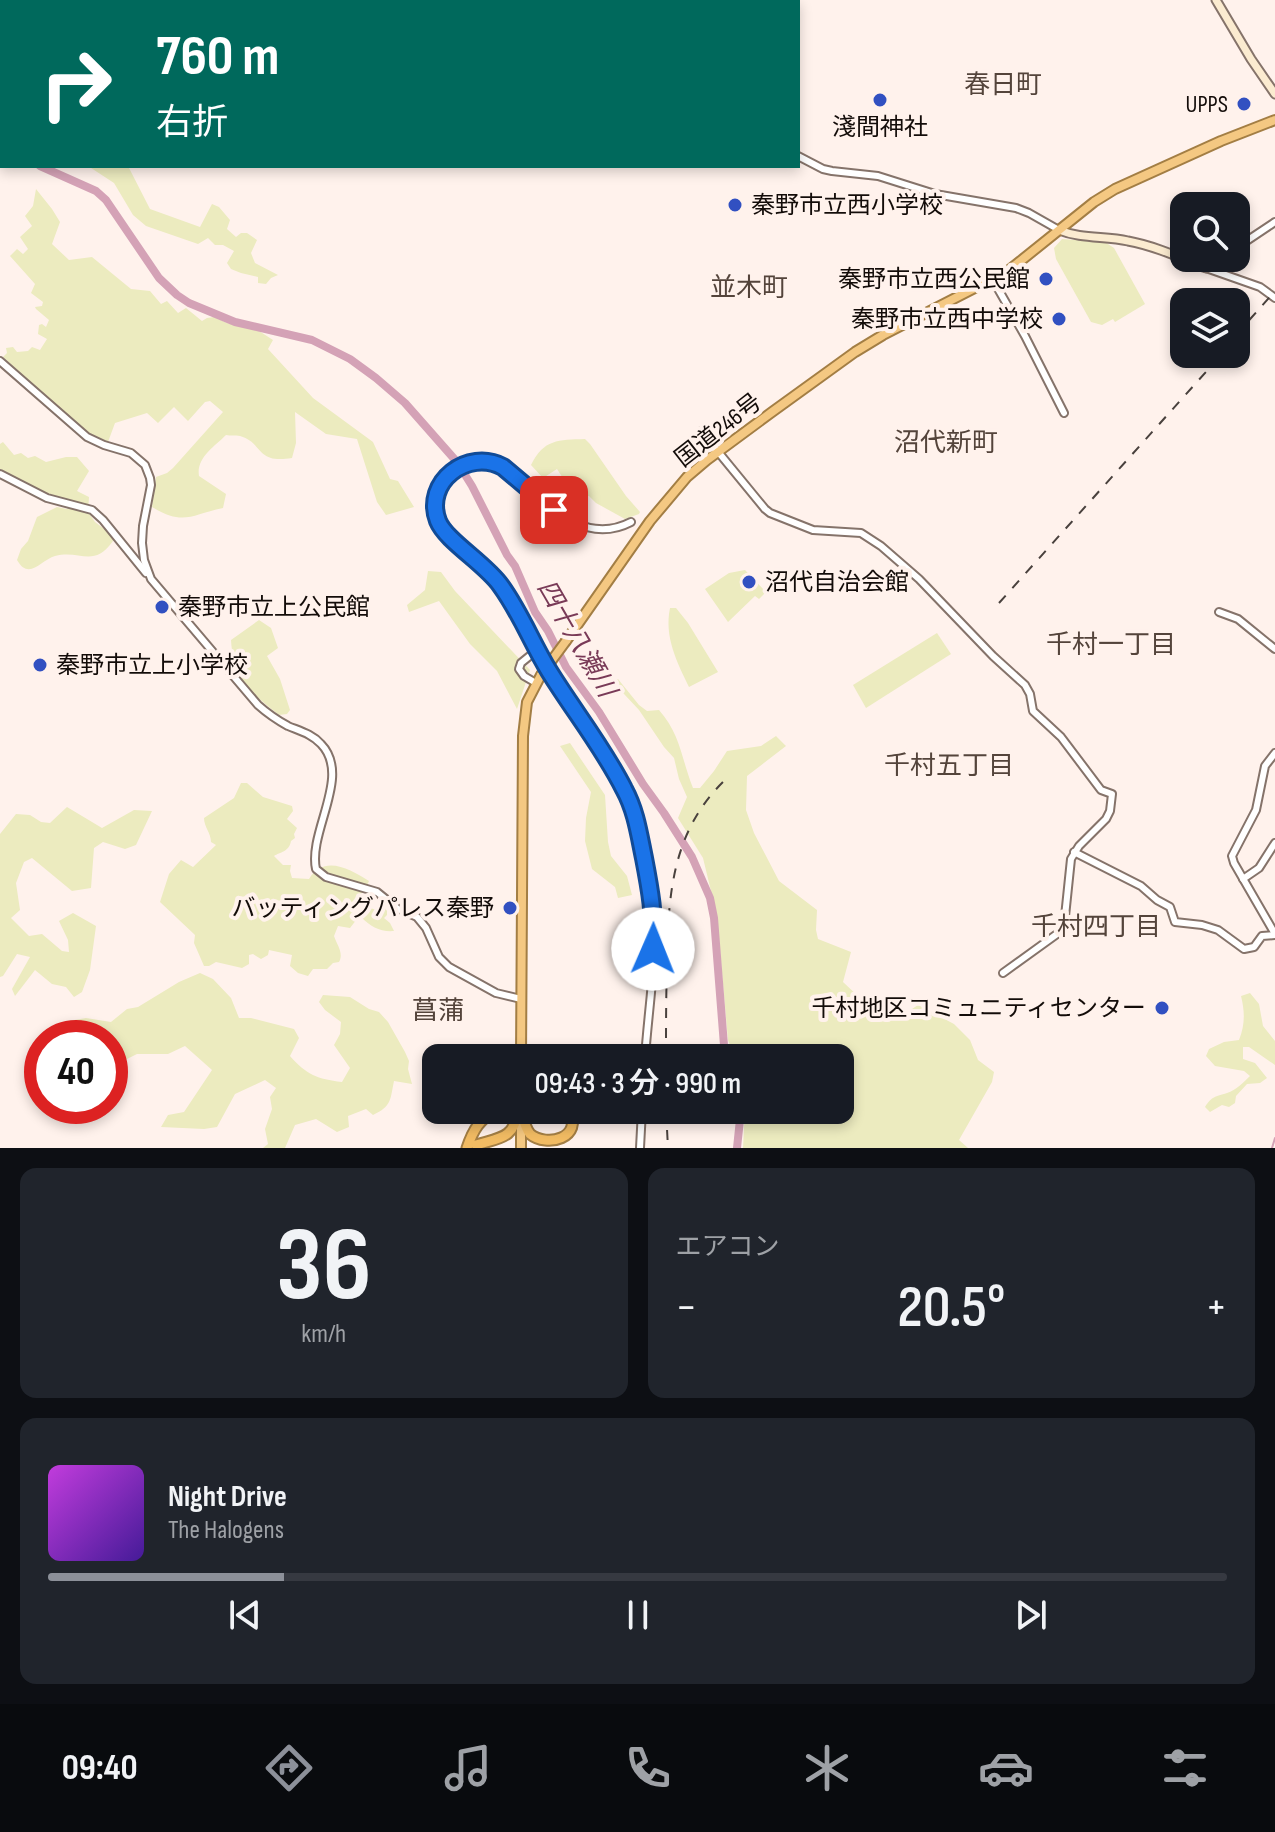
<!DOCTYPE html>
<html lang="ja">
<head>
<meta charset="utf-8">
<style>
	body { margin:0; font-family:"Sofia Sans Condensed","Noto Sans JP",sans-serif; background:#20242c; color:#f1f3f6; height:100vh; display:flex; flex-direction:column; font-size:30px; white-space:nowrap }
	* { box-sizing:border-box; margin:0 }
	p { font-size:26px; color:#9ea1a6 }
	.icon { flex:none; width:44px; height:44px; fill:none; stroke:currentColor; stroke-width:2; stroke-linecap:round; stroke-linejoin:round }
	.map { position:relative; height:1148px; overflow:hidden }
	.details { display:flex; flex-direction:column; gap:20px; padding:20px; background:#0d0f14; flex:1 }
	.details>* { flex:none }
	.hud { position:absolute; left:0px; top:0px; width:800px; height:168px; box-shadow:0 4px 12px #0003; background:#00695c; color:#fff; overflow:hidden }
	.fabs { position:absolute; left:1170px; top:192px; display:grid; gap:16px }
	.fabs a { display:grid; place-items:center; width:80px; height:80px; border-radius:16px; background:#171b24; box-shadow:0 4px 12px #0003; font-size:40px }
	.speed { position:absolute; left:24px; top:1020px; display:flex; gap:16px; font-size:40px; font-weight:700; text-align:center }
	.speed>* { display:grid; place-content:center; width:104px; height:104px; border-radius:50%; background:#171b24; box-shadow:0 4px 12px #0003; line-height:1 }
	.speed .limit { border:12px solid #d22; background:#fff; color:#111 }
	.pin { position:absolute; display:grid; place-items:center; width:68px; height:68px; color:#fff; margin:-34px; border-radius:16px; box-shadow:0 4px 12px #0006 }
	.me { position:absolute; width:88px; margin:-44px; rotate:1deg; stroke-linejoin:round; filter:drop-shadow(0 0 6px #0008) }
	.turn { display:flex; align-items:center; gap:28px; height:168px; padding:0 24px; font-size:36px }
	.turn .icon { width:104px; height:104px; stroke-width:2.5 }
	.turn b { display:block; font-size:56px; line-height:68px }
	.big { font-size:60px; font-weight:600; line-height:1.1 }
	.details .tile { flex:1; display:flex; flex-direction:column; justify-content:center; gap:12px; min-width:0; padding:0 28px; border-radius:16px; background:#20242c }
	.details .dial { align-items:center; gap:0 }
	.dial b { font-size:104px; line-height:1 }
	.song { display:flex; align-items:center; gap:24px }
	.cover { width:96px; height:96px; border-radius:12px; background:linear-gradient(135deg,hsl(290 70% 55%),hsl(260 70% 35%)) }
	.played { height:8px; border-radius:4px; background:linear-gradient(90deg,#8c9099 20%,#363941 20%) }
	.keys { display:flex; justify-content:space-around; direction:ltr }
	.heat { display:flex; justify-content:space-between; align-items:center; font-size:44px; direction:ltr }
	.details .tiles { flex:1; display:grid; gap:20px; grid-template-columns:1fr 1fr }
	.tile:last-child { grid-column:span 2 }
	.trip { position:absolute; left:422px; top:1044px; width:432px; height:80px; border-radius:16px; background:#171b24; box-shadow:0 4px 12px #0003; font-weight:600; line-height:80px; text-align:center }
	.tabs { display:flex; height:128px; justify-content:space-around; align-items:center; background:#090b0e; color:#9ea1a6 }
	.tabs .icon { width:56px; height:56px }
	.tabs .current { color:#8c9099 }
	.tabs b { font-size:36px; color:#f1f3f6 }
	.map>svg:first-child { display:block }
</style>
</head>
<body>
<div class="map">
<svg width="1275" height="1148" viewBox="0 0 1275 1148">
	<rect width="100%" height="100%" fill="#fff2ec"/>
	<g fill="#ecebbf">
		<polygon points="88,166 128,166 150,209 200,227 212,204 219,207 230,220 227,229 236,237 241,233 247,233 257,240 251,253 255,263 278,275 271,278 266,284 258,283 258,277 241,273 231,269 227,263 234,251 223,245 215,245 208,238 198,244 146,226 133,215 114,183"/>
		<path d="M36 189 52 209 60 222 52 244 69 260 92 257 131 289 150 291 161 304 167 301 178 313 186 308 202 321 207 318 214 317 227 323 256 329 273 340 268 349 313 398 373 442 390 479 398 481 414 507 386 515 377 502 357 439 326 434 295 412 296 443 292 458C255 464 264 443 240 436 235 435 231 436 226 435 214 447 196 458 199 476L226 494 223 508C190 515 184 526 152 507L156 477 167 473 173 468 223 412 210 401 205 402 188 421 174 407 158 423 147 413 115 423 108 442 83 430 3 357 7 353 6 348 13 347 17 352 28 351 32 347 40 350 47 339 38 334 39 325 42 324 46 327 49 320 36 309 35 307 42 306 43 302 31 293 35 284 10 256 17 249 23 254 28 249 20 237 32 226 25 216 33 206Z"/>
		<polygon points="1062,239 1105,242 1114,248 1145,304 1115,322 1113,319 1102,325 1091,322 1056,259 1054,248"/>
		<path d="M585 439 590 444 626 496 640 512 639 514 625 519 596 503 589 496 576 498 557 469 543 478 531 465C544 439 558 440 585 439Z"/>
		<path d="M3 442 14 455 21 453 28 458 35 456 46 462 66 457H77L89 471 77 491 89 497 88 512 95 522 111 534 113 541C93 569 80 549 55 556 41 560 29 581 17 560L21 549 28 541 37 517 57 507 67 509 70 500 36 490 0 469V444Z"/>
		<polygon points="745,570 766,592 759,599 755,596 728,622 705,589 729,573"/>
		<polygon points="428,571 441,572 455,591 530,670 517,709 497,671 470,644 439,601 409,612 407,605 425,590"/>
		<path d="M670 608H676L688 623 718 672 689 687C677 662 664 637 670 608Z"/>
		<path d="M259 620 271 628 278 648 267 656 280 679 290 710 287 714 279 715C251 693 233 678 231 640Z"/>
		<polygon points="937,633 951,654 866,708 853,685"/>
		<path d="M610 679H618L639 705 647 711 659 710C681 735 681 758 693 788H700L714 771 727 751 761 746 776 736 786 746 747 776 746 810 754 833 779 881 817 910 816 930 818 939 851 952 843 982 859 997 864 1007H889L906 1013 918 1005 954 1024 970 1040 978 1060 994 1072 992 1082 959 1140 968 1148H743L745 1110H840V1058H735L728 1040 718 927 711 891 703 858 678 818 687 797 679 779 674 758 664 747 639 710Z"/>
		<polygon points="570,743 605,795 608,842 611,856 627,876 632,895 618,898 615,887 592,869 585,841 586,818 591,792 560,746"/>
		<path d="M241 783H247L263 797 292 806 293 811 287 819 297 828 294 834 295 838 291 841C289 852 280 852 274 856L283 865H291L290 871 292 878 309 879C324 854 350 869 369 881L364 892 360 894 358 902C365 908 373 907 380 913L385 908 387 911V915L384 918 390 923 394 931C380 932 371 927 361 917L357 919 350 928 338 926 334 936C337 945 344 953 339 962L333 963 327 969H313L308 976 298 973 290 966 292 955 269 950 268 955 261 959 253 954 249 955V964L242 968 216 962 209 966H204L194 943 195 935 160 902 169 874 181 860 193 867 216 845 211 842C211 833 204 827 204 818L234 798Z"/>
		<polygon points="67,807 102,828 134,810 152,811 136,845 125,849 103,842 94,848 91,888 72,891 32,858 24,862 16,883 20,910 11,918 29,936 42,934 62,951 69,952 68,940 59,921 73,913 96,926 90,970 82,992 74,997 66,987 52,984 35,970 15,996 12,989 30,957 17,954 3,976 0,977 0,834 16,814 30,815 41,822 50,823"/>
		<path d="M200 973 213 979 231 998 239 1018H251L294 1029 299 1038 290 1056C307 1075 317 1079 342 1082L350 1068 334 1045 340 1034 341 1022 325 1010 319 1002 323 995 350 997 369 1009 379 1012 388 1022 405 1052 409 1061 408 1069 412 1084 394 1081C390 1100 392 1106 373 1115L366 1109 348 1116 349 1127 337 1132 316 1119 295 1125 285 1148H263L268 1144 265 1129 272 1109 270 1097 276 1088 265 1080 235 1094 217 1127 204 1129 161 1127 168 1115 184 1112 212 1070 185 1046 168 1054H137L119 1063 110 1088V1038H53L69 1021 86 1018 111 1022 127 1009 138 1007 179 982Z"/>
		<path d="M1250 993 1259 1004 1263 1026 1275 1041V1065L1249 1047H1243V1059L1255 1063 1267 1078 1260 1083 1247 1084 1236 1096 1235 1103 1229 1107 1222 1105 1210 1112 1205 1107C1212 1096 1215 1097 1227 1093 1236 1090 1244 1082 1250 1076L1244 1071 1215 1066 1206 1056 1209 1049 1224 1042 1239 1040C1245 1025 1245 1012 1241 996Z"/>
	</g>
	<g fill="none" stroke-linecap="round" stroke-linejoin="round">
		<polyline stroke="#d4a2b6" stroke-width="2" points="1272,1148 1275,1138"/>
		<g stroke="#d4a2b6" stroke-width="8">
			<polyline points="0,145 2,146"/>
			<polyline points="40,166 96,191 106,200 159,278 177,295 189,303 235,322 312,340 350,359 376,378 405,403 457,462 472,486 507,555 515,566 535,612 548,631 566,667 599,712 643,784 664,813 692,857 710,898 714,918 725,1058"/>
			<polyline points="737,1148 741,1110"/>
		</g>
		<g stroke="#85736a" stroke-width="10">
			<g id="tertiary">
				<polyline points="492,0 501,2"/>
				<polyline points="798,156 823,169 832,171 878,176 935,194 1016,208 1029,213 1059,230"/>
				<polyline points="1236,248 1275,222"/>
				<polyline points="1206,268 1260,287 1275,298"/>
				<polyline points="1206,268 1220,258"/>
				<polyline points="993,280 1025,336 1064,413"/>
				<path d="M0 361 87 437 104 445 131 453 145 465 150 478 151 485 143 526 142 543 144 560 151 579 258 705C267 713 277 720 288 726 300 731 312 734 321 744 352 776 308 831 316 869L326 877 377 892 398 909 417 917 426 928 439 957 449 967 496 993 521 999"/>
				<polyline points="701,431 765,509 770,513 813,530 861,533 881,546 919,579 993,656 1025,685 1030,694 1033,711 1061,737 1101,790 1112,794 1110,811 1106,819 1079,846 1071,859 1064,926 1057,934 1003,973"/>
				<polyline points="0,474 47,498 92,510 103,520 146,573"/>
				<path d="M631 522C579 549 539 495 503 467 465 447 418 487 441 526 446 535 455 541 463 547 477 559 491 571 501 586 520 613 532 643 549 671 573 709 604 749 624 789 637 814 641 843 646 871 649 884 653 898 654 912 657 958 648 1012 645 1058"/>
				<polyline points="1219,612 1238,619 1275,649"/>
				<polyline points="536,683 524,676 519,669 521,663 537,650"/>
				<polyline points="1275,753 1265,766 1256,810 1232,856 1234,863 1275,934"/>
				<polyline points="1074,852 1141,886 1157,900 1170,907 1175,922 1202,925 1218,930 1244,949 1254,947 1262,936 1275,935"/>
				<polyline points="1243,879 1259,868 1275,843"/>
				<polyline points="640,1148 642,1110"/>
			</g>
		</g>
		<g stroke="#85736a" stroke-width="11">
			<g id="secondary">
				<polyline points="1216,0 1251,59 1275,94"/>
				<path d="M1059 230C1081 239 1105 236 1128 241 1155 246 1181 258 1206 268"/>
			</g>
		</g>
		<g stroke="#a37e44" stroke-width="12">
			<g id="trunk">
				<polyline points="566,641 650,521 687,477 707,460 772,412 855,352 883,335 1008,271 1094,202 1115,189 1221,141 1275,120"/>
				<polyline points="521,1058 523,736 527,702 541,675"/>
				<polyline points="521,1119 521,1148"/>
			</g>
		</g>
		<g stroke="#a37e44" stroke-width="13">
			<g id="motorway">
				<path d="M521 1110C523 1118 525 1128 530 1134 547 1148 584 1138 569 1110"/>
				<path d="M476 1145C498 1138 516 1139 517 1110"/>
				<path d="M467 1148C473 1130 480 1118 497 1110"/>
			</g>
		</g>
		<use href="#tertiary" stroke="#fff" stroke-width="6"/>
		<use href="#secondary" stroke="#fbebd0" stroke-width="7"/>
		<use href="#trunk" stroke="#f4c882" stroke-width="8"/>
		<use href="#motorway" stroke="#f1bb63" stroke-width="9"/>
		<g stroke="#49413d" stroke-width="2" stroke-dasharray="10 10" stroke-linecap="butt">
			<polyline points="1236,335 1275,291"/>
			<polyline points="999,603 1222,354"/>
			<path d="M666 1058C666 1027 666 996 667 964 668 895 672 831 725 780"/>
			<polyline points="666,1110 668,1148"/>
		</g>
		<g stroke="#a37e44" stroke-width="12" stroke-linecap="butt">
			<polyline id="trunk-bridge" points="541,675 566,641"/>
		</g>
		<use href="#trunk-bridge" stroke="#f4c882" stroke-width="8"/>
	</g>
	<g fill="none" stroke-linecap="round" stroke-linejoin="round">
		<g stroke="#114b97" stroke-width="20">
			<path id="route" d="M554 510 503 467C468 448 423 482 438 521 446 541 486 564 501 586 520 612 532 643 549 671 573 710 603 747 624 789 636 811 639 834 644 858 650 889 655 917 653 949"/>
		</g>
		<use href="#route" stroke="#1a73e8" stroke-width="14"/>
	</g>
	<g fill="#3150c1" stroke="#fff2ec" stroke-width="3">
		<circle cx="880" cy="100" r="8"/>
		<circle cx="1244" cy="104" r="8"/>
		<circle cx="735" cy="205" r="8"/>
		<circle cx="1046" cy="279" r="8"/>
		<circle cx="1059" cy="319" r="8"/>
		<circle cx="749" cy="582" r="8"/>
		<circle cx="162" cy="607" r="8"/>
		<circle cx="40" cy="665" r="8"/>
		<circle cx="510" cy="908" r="8"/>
		<circle cx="1162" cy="1008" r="8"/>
	</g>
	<g text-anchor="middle" stroke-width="8" stroke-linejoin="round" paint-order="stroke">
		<g font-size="24" fill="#130c09" stroke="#fff2ec" text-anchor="end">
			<text x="1228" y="112">UPPS</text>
			<text x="880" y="135" text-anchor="middle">淺間神社</text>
			<text x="751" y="213" text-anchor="start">秦野市立西小学校</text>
			<text x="1030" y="287">秦野市立西公民館</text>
			<text x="1043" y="327">秦野市立西中学校</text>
			<text x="765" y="590" text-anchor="start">沼代自治会館</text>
			<text x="178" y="615" text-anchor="start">秦野市立上公民館</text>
			<text x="56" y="673" text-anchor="start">秦野市立上小学校</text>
			<text x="494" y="916">バッティングパレス秦野</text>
			<text x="1146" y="1016">千村地区コミュニティセンター</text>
		</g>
		<g font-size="24" fill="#130c09" stroke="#fff2ec">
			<text transform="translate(718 430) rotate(-38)" y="8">国道246号</text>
		</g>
		<g font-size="26" fill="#54443b" stroke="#fff2ec">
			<text x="1003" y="93">春日町</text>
			<text x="749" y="296">並木町</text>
			<text x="946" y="451">沼代新町</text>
			<text x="1111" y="653">千村一丁目</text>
			<text x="949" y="774">千村五丁目</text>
			<text x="1096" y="935">千村四丁目</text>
			<text x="438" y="1019">菖蒲</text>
		</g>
		<g font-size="26" font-style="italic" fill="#793a57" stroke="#fff2ec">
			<text transform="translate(577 638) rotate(60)" y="9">四十八瀬川</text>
		</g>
	</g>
</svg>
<div class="fabs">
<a><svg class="icon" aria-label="search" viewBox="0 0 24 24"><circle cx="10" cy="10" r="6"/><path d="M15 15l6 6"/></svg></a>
<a><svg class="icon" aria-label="layers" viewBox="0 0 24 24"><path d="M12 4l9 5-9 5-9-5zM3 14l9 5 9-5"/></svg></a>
</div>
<div class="speed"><div class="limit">40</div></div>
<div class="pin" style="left:554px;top:510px;background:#d93025"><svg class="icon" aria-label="arrive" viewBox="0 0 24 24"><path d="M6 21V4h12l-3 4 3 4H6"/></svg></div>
<svg class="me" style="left:653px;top:949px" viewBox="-20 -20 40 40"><circle r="19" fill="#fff"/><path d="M0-13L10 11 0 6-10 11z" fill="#1a73e8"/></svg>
<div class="trip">09:43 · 3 分 · 990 m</div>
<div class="hud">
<div class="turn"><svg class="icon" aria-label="right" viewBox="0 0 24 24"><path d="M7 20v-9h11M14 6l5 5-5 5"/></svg><div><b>760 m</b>右折</div></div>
</div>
</div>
<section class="details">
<div class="tiles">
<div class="tile dial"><b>36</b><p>km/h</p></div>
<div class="tile"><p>エアコン</p>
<div class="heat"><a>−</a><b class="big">20.5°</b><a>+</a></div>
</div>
<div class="tile">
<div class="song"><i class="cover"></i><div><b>Night Drive</b><p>The Halogens</p></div></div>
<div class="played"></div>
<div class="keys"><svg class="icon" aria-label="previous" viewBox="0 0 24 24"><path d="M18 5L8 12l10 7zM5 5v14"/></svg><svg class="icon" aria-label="pause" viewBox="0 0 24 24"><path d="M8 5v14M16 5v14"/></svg><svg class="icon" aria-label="next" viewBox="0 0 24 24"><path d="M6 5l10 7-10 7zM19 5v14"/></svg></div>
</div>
</div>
</section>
<nav class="tabs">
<b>09:40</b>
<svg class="icon current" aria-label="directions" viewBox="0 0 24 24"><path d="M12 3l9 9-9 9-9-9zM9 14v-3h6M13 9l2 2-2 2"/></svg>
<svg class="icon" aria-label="music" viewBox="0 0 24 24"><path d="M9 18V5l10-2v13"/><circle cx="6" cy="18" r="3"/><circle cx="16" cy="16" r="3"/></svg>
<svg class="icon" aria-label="phone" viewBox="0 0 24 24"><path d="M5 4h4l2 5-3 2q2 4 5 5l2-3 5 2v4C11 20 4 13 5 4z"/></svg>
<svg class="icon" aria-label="climate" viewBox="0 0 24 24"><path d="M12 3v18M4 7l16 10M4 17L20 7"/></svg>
<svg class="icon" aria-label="car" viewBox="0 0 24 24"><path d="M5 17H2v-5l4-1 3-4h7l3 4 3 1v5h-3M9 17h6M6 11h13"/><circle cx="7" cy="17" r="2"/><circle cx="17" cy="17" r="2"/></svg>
<svg class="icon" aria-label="filters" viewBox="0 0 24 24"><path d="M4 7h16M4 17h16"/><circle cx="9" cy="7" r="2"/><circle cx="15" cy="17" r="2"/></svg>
</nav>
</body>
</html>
